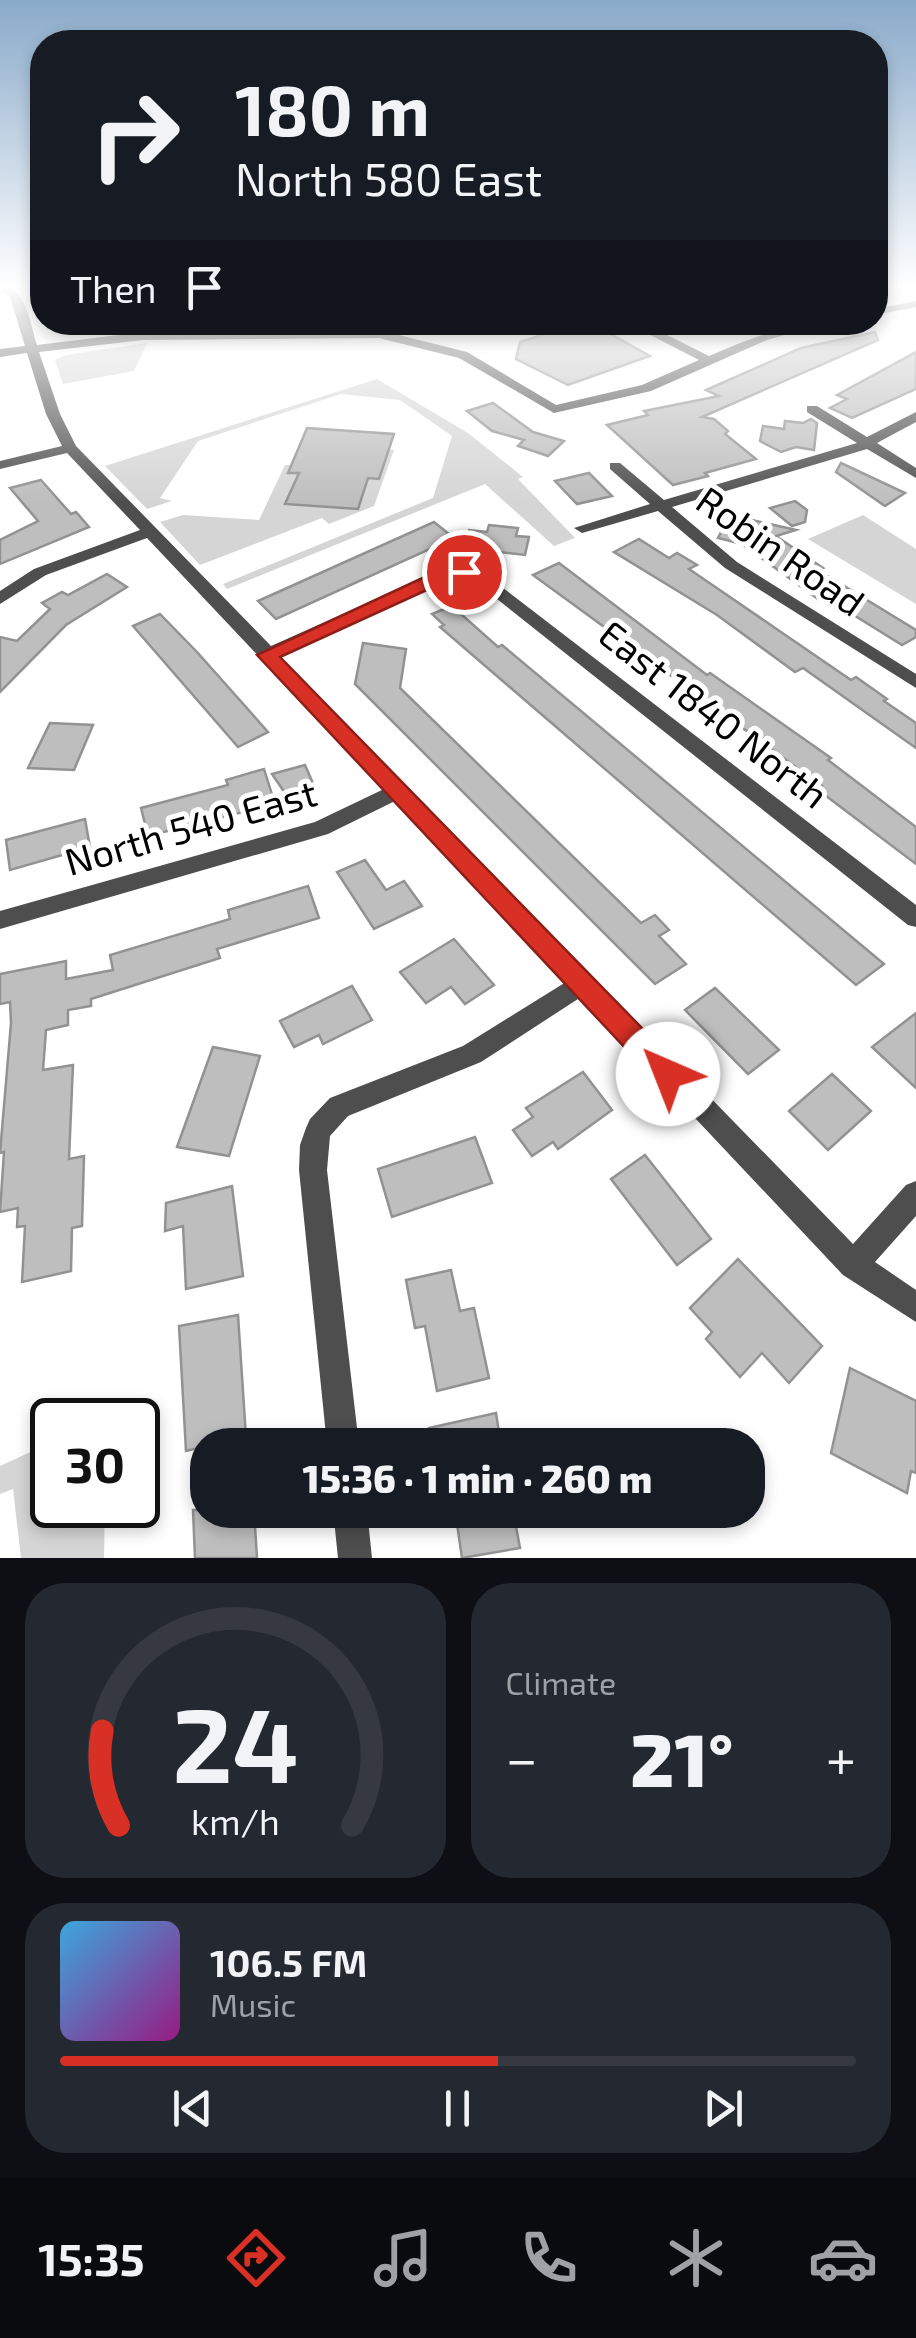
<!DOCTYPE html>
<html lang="en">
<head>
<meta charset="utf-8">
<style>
	body { margin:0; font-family:"Exo 2",sans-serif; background:#242831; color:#f1f3f6; height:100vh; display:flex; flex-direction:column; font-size:38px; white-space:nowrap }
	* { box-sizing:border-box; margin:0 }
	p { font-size:32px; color:#9ea1a6 }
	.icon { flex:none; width:55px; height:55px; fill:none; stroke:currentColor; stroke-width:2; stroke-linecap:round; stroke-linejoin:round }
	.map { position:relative; height:1558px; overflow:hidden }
	.drawer { display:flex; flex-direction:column; gap:25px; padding:25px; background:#0d0f14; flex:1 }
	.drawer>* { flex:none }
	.banner { position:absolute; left:30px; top:30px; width:858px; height:305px; border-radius:40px; box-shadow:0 5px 15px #0003; background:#171b24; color:#f1f3f6; overflow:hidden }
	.speed { position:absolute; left:30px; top:1398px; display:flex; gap:20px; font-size:50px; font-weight:700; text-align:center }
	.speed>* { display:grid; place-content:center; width:130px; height:130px; border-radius:50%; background:#171b24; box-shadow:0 5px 15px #0003; line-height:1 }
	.speed .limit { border:5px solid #111; border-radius:15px; background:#fff; color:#111 }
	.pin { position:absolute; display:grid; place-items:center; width:85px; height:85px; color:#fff; margin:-42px; border:5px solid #fff; border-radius:50%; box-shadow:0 2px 10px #0007 }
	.me { position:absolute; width:110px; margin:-55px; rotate:316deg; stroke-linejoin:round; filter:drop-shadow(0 0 8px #0008) }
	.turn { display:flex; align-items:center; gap:35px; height:210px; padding:0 40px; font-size:45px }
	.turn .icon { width:130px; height:130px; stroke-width:2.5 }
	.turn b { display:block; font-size:70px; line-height:85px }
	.then { display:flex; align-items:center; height:95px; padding:0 40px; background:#0003; gap:20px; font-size:38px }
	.big { font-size:75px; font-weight:800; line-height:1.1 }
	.drawer .tile { flex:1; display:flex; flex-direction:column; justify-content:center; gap:15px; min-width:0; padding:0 35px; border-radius:40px; background:#242831 }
	.drawer .dial { align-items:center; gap:0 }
	.dial svg { height:260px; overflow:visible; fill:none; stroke:#363941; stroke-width:7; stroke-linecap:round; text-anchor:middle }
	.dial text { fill:#f1f3f6; stroke:none }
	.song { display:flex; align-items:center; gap:30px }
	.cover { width:120px; height:120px; border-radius:15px; background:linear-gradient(135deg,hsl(200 70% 55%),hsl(310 70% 35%)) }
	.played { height:10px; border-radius:5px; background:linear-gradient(90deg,#d93025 55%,#363941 55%) }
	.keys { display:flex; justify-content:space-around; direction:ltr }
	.heat { display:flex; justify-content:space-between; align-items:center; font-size:55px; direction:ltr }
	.drawer .tiles { flex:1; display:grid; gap:25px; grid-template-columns:1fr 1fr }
	.tile:last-child { grid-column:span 2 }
	.trip { position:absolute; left:190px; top:1428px; width:575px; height:100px; border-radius:40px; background:#171b24; box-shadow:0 5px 15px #0003; font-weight:800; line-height:100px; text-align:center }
	.tabs { display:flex; height:160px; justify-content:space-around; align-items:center; background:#090b0e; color:#9ea1a6 }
	.tabs .icon { width:70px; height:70px }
	.tabs .selected { color:#d93025 }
	.tabs b { font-size:45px; color:#f1f3f6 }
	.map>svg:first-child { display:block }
</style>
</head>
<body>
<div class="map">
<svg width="916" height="1558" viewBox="0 0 916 1558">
	<rect width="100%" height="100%" fill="#fff"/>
	<g fill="#d5d5d5">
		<polygon points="147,343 134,371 63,384 55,360 66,355"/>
		<polygon points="377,379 468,433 523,477 518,479 575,538 554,546 485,484 227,589 223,584 433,498 452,436 400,400 341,394 198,441 160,498 172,501 147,509 105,466"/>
		<polygon points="385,449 394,450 374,506 329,524 322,518 200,565 160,522 183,515 259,520 285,465 291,465 289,473 299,473 286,503 357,509 368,478 379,478"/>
		<polygon points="863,515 916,549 916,604 808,539"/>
		<polygon points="52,1442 52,1505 105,1505 104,1558 21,1558 13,1489 0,1494 0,1466"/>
	</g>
	<g fill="#bebebe" stroke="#929292" stroke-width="2.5">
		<polygon points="582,322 589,322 650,356 568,385 516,359 520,342"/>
		<polygon points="875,332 878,340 702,417 714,419 728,431 725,434 756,459 705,473 708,476 673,485 607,425 648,415 644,411 719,396 706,390 801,348"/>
		<polygon points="916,352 916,389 852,418 830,408 847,399 837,395"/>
		<polygon points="493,403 533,432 564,441 548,456 518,446 524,440 492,431 467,411"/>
		<polygon points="811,419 817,423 814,450 796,447 781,452 760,441 763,426 784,429 785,421 803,423"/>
		<polygon points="307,428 394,434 379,479 368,478 358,509 285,504 299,473 288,473"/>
		<polygon points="841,463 905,493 885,506 836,472"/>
		<polygon points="589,473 612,496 577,504 555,481"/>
		<polygon points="41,480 71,514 76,512 89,527 0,564 0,540 38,521 10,488"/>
		<polygon points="795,501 807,510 805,522 792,526 770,508"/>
		<polygon points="730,515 796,530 776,536 823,568 818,570 916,630 916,637 902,645 823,596 818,599 742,544 718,538"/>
		<polygon points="434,522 454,538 276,619 258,601"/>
		<polygon points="489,525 518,528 516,536 529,537 525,555 463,548 469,530 487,532"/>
		<polygon points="639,539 669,558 677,553 697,565 689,569 851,680 856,677 887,699 884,701 916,723 916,748 803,668 795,672 717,615 614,552"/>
		<polygon points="559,563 707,675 710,673 831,758 828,760 916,827 916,864 817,789 822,786 533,575"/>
		<polygon points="107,574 127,587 66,625 0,692 0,637 17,641 50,609 42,603 62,592 68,595"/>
		<polygon points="452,606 498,647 502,645 884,964 856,985 440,627 444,625 432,614"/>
		<polygon points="160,614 197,652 268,732 238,747 133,626"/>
		<polygon points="363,643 406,649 400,688 641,923 655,915 669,930 659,936 686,964 655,984 355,684"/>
		<polygon points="50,723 93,725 74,770 28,768"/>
		<polygon points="305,765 315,788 287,796 272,774"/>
		<polygon points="264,769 275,804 148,836 141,808 228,785 226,780"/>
		<polygon points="85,819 90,847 10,870 6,840"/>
		<polygon points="365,860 386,890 404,881 422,906 374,929 337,872"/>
		<polygon points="308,886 319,918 217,949 220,958 91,999 91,1006 68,1010 68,1025 46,1030 43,1070 73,1065 69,1159 84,1156 82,1226 72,1228 71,1271 22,1282 25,1226 17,1227 18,1208 0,1212 4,1152 0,1153 11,1023 10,1002 0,1004 0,974 66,961 66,979 113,970 110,955 230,919 228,910"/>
		<polygon points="454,939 494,985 465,1004 451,987 426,1003 400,972"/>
		<polygon points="352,986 372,1020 323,1044 319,1035 294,1047 280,1021"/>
		<polygon points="715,988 779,1050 748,1074 685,1010"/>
		<polygon points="916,1013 916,1088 872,1047"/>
		<polygon points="213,1047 260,1056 229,1156 177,1147"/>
		<polygon points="583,1072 612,1110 558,1149 553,1142 532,1156 513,1130 533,1117 526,1108"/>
		<polygon points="832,1074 871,1111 828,1150 789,1111"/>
		<polygon points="475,1137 492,1183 392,1217 378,1169"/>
		<polygon points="645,1155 711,1239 677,1265 611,1179"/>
		<polygon points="232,1186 243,1276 186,1289 183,1226 165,1231 166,1203"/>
		<polygon points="738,1259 822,1346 789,1383 762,1353 740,1377 706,1339 712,1332 690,1308"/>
		<polygon points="451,1270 460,1311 474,1308 489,1378 437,1391 425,1326 415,1328 406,1280"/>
		<polygon points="238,1315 246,1437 186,1451 179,1326"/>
		<polygon points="850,1368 916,1401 916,1473 911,1471 907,1493 831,1453"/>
		<polygon points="496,1413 501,1445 431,1445 429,1428"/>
		<polygon points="193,1510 254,1510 257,1558 195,1558"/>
		<polygon points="455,1510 513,1510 520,1548 462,1558"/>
	</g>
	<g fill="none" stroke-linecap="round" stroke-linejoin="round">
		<g fill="#4e4e4e" fill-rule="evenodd">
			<path d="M0 285C27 287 30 324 37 345L143 332 379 330 467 352 556 405 642 385 699 360 625 322H641L709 356C749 339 788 322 832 322L767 340 651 391 554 413 459 358 379 338 143 340 39 352 60 414 76 446 271 646 433 574 464 567 485 574 916 905V927L908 925 473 580 463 577 444 581 280 656 853 1244 906 1185 916 1181V1216L875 1262 916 1290V1322L843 1275 581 997 481 1062 348 1116 330 1136 327 1170 359 1445H327L299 1170 300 1145 306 1128 310 1119 330 1098 463 1046 566 982 395 801 328 834 0 929V911L315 822 384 789 147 538 46 575 0 604V591L34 569 140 530 67 453 0 469V461L62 446 46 414 27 353 0 357V349L25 346 10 297 0 290Z"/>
			<polygon points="916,301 916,307 875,315 875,309"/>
			<polygon points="807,406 817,406 867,437 916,412 916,422 877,443 916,468 916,478 867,449 672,507 737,562 916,674 916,688 725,568 658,511 582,533 574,528 650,504 610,469 610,463 620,463 664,500 857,443 807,412"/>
			<polygon points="333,1510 367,1510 372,1558 338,1558"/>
		</g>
	</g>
	<linearGradient id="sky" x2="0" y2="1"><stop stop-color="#89aaca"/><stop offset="0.57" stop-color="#fff"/><stop offset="1" stop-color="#fff" stop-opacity="0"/></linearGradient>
	<rect width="916" height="503" fill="url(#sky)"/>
	<polygon fill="#d93025" stroke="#8d1f18" stroke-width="2.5" points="464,567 474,572 471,576 442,583 280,657 678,1065 683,1074 678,1083 668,1087 658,1083 257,655 429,575"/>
	<g text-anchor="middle" stroke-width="10" stroke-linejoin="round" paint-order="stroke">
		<g font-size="38" fill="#000" stroke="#fff">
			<text transform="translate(780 552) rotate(35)" y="13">Robin Road</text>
			<text transform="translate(713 715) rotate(38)" y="13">East 1840 North</text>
			<text transform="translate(191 828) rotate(-16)" y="13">North 540 East</text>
		</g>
	</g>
</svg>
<div class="speed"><div class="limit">30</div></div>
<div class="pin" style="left:464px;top:572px;background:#d93025"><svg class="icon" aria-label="arrive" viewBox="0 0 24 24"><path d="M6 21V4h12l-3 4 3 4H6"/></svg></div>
<svg class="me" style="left:668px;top:1074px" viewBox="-20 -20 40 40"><circle r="19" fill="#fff"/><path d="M0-13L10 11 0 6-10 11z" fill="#d93025"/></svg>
<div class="trip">15:36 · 1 min · 260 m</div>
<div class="banner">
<div class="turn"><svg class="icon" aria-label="right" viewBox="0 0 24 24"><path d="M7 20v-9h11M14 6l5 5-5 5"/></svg><div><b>180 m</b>North 580 East</div></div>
<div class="then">Then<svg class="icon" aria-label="arrive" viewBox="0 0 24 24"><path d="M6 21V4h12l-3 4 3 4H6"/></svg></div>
</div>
</div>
<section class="drawer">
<div class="tiles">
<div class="tile dial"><svg viewBox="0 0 100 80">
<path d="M14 69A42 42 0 1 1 86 69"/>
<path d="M14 69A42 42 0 0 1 9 40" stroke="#d93025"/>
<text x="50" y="56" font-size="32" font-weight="700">24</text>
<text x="50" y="72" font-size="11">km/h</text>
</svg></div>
<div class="tile"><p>Climate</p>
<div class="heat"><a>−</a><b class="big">21°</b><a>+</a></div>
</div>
<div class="tile">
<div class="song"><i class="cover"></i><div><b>106.5 FM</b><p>Music</p></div></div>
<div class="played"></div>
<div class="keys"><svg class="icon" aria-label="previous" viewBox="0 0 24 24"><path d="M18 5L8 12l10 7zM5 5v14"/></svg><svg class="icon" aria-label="pause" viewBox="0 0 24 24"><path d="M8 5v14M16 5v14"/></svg><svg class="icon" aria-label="next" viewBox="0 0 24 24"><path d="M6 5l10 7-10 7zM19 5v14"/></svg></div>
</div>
</div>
</section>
<nav class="tabs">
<b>15:35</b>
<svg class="icon selected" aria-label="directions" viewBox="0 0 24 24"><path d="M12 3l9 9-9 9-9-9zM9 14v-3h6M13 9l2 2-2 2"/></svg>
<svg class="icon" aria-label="music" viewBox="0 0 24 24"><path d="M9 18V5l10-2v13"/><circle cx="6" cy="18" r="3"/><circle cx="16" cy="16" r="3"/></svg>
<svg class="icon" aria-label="phone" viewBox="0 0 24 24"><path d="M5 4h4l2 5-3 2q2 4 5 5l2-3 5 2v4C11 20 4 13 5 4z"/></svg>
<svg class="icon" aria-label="climate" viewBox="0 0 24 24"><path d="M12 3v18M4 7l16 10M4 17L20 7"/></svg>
<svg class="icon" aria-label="car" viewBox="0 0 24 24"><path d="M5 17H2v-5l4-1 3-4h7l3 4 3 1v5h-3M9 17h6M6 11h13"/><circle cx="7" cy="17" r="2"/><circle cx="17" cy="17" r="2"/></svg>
</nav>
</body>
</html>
